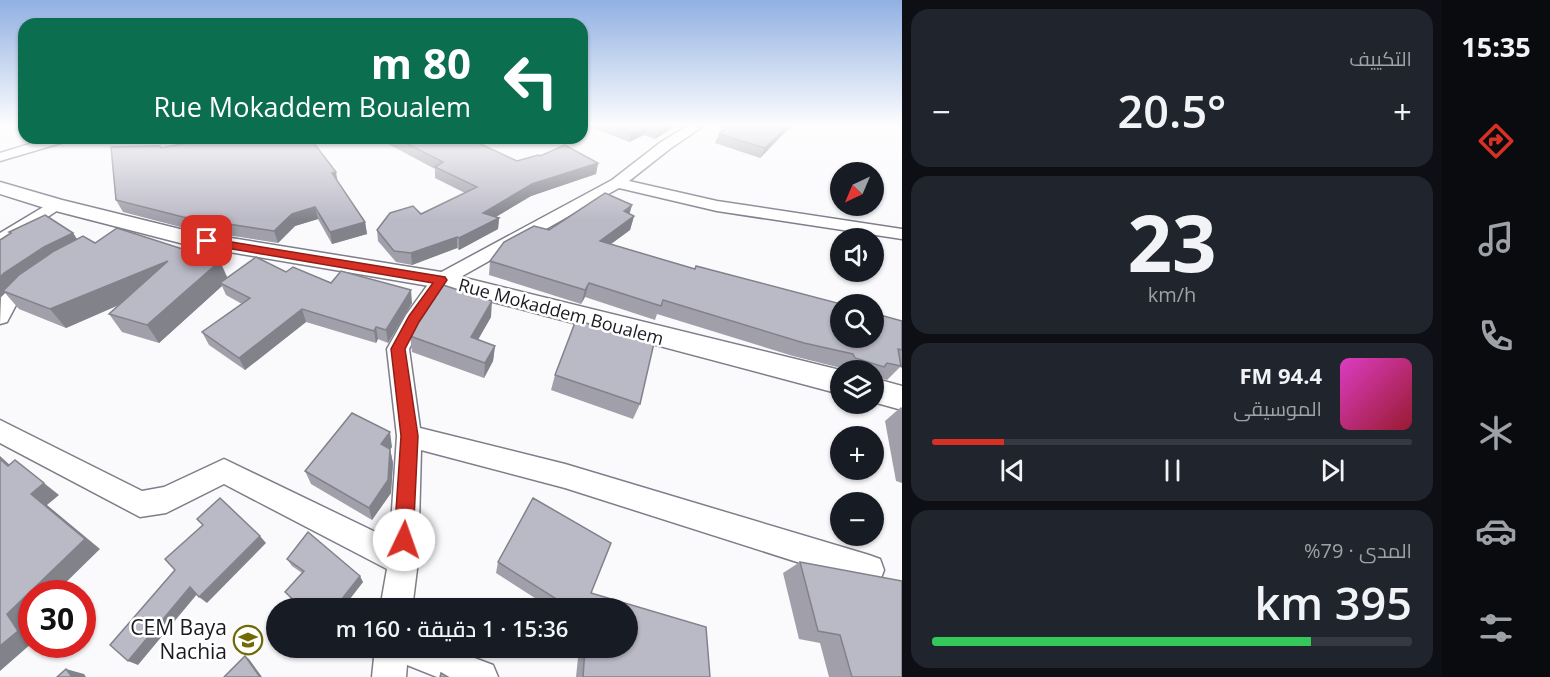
<!DOCTYPE html>
<html lang="ar">
<head>
<meta charset="utf-8">
<style>
	body { margin:0; font-family:"Open Sans",Cairo,sans-serif; background:#20242c; color:#f1f3f6; direction:rtl; height:100vh; display:flex; flex-direction:column; font-size:22px; white-space:nowrap }
	* { box-sizing:border-box; margin:0 }
	p { font-size:20px; color:#9ea1a6 }
	.icon { flex:none; width:33px; height:33px; fill:none; stroke:currentColor; stroke-width:2; stroke-linecap:round; stroke-linejoin:round }
	.map { position:relative; flex:1; overflow:hidden; direction:ltr }
	.drawer { display:flex; flex-direction:column; gap:9px; padding:9px; background:#0d0f14; width:540px }
	.drawer>* { flex:none }
	.hud { position:absolute; left:18px; top:18px; width:570px; height:126px; border-radius:18px; box-shadow:0 2px 4px #0004; direction:rtl; background:#0b6e4f; color:#fff; overflow:hidden }
	.needle { width:39px; rotate:224deg }
	.controls { position:absolute; left:830px; top:162px; display:grid; gap:12px }
	.controls a { display:grid; place-items:center; width:54px; height:54px; border-radius:50%; background:#171b24; box-shadow:0 2px 4px #0004; font-size:30px }
	.speed { position:absolute; left:18px; top:580px; display:flex; gap:12px; font-size:30px; font-weight:700; text-align:center }
	.speed>* { display:grid; place-content:center; width:78px; height:78px; border-radius:50%; background:#171b24; box-shadow:0 2px 4px #0004; line-height:1 }
	.speed .limit { border:9px solid #d22; background:#fff; color:#111 }
	.pin { position:absolute; display:grid; place-items:center; width:51px; height:51px; color:#fff; margin:-26px; border-radius:12px; box-shadow:0 3px 9px #0006 }
	.me { position:absolute; width:66px; margin:-33px; rotate:3deg; stroke-linejoin:round; filter:drop-shadow(0 0 4px #0008) }
	.turn { display:flex; align-items:center; gap:21px; height:126px; padding:0 18px; font-size:27px }
	.turn .icon { width:78px; height:78px; stroke-width:2.5 }
	.turn b { display:block; font-size:42px; line-height:51px }
	.big { font-size:45px; font-weight:600; line-height:1.1 }
	.drawer .tile { flex:1; display:flex; flex-direction:column; justify-content:center; gap:9px; min-width:0; padding:0 21px; border-radius:18px; background:#20242c }
	.drawer .dial { align-items:center; gap:0 }
	.dial b { font-size:78px; line-height:1 }
	.song { display:flex; align-items:center; gap:18px }
	.cover { width:72px; height:72px; border-radius:9px; background:linear-gradient(135deg,hsl(310 70% 55%),hsl(350 70% 35%)) }
	.played { height:6px; border-radius:3px; background:linear-gradient(90deg,#d93025 15%,#363941 15%) }
	.keys { display:flex; justify-content:space-around; direction:ltr }
	.heat { display:flex; justify-content:space-between; align-items:center; font-size:33px; direction:ltr }
	.charge { height:9px; border-radius:4px; background:linear-gradient(90deg,#34c759 79%,#363941 0) }
	.trip { position:absolute; left:266px; top:598px; width:372px; height:60px; border-radius:30px; background:#171b24; box-shadow:0 2px 4px #0004; font-weight:600; line-height:60px; text-align:center; direction:rtl }
	main { display:flex; flex:1; min-height:0 }
	.tab-bar { display:flex; flex-direction:column; width:108px; justify-content:space-around; align-items:center; background:#090b0e; color:#9ea1a6 }
	.tab-bar .icon { width:42px; height:42px }
	.tab-bar .current { color:#d93025 }
	.tab-bar b { font-size:27px; color:#f1f3f6 }
	.map>svg:first-child { display:block }
</style>
</head>
<body>
<main>
<nav class="tab-bar">
<b>15:35</b>
<svg class="icon current" aria-label="directions" viewBox="0 0 24 24"><path d="M12 3l9 9-9 9-9-9zM9 14v-3h6M13 9l2 2-2 2"/></svg>
<svg class="icon" aria-label="music" viewBox="0 0 24 24"><path d="M9 18V5l10-2v13"/><circle cx="6" cy="18" r="3"/><circle cx="16" cy="16" r="3"/></svg>
<svg class="icon" aria-label="phone" viewBox="0 0 24 24"><path d="M5 4h4l2 5-3 2q2 4 5 5l2-3 5 2v4C11 20 4 13 5 4z"/></svg>
<svg class="icon" aria-label="climate" viewBox="0 0 24 24"><path d="M12 3v18M4 7l16 10M4 17L20 7"/></svg>
<svg class="icon" aria-label="car" viewBox="0 0 24 24"><path d="M5 17H2v-5l4-1 3-4h7l3 4 3 1v5h-3M9 17h6M6 11h13"/><circle cx="7" cy="17" r="2"/><circle cx="17" cy="17" r="2"/></svg>
<svg class="icon" aria-label="filters" viewBox="0 0 24 24"><path d="M4 7h16M4 17h16"/><circle cx="9" cy="7" r="2"/><circle cx="15" cy="17" r="2"/></svg>
</nav>
<section class="drawer">
<div class="tile"><p>التكييف</p>
<div class="heat"><a>−</a><b class="big">20.5°</b><a>+</a></div>
</div>
<div class="tile dial"><b>23</b><p>km/h</p></div>
<div class="tile">
<div class="song"><i class="cover"></i><div><b>94.4 FM</b><p>الموسيقى</p></div></div>
<div class="played"></div>
<div class="keys"><svg class="icon" aria-label="previous" viewBox="0 0 24 24"><path d="M18 5L8 12l10 7zM5 5v14"/></svg><svg class="icon" aria-label="pause" viewBox="0 0 24 24"><path d="M8 5v14M16 5v14"/></svg><svg class="icon" aria-label="next" viewBox="0 0 24 24"><path d="M6 5l10 7-10 7zM19 5v14"/></svg></div>
</div>
<div class="tile"><p>المدى · 79%</p><b class="big">395 km</b><div class="charge"></div></div>
</section>
<div class="map">
<svg width="902" height="677" viewBox="0 0 902 677">
	<rect width="100%" height="100%" fill="#fafafd"/>
	<g fill="none" stroke-linecap="round" stroke-linejoin="round">
		<g stroke="#7e7d89" stroke-width="3">
			<g id="minor">
				<polygon points="689,125 705,125 671,148 629,181 717,201 902,229 902,239 717,211 619,188 448,284 422,323 409,349 420,428 565,464 869,555 880,559 884,570 880,581 869,585 565,488 421,450 418,561 412,609 380,609 387,569 224,484 166,513 140,517 0,443 0,420 142,491 164,487 224,459 390,539 397,436 387,349 406,315 434,276 612,180 661,142"/>
				<polygon points="49,138 70,138 68,141 0,161 0,153"/>
				<polygon points="55,200 63,205 61,208 6,245 0,246 0,233"/>
				<polygon points="32,277 39,279 41,283 16,305 7,322 0,324 1,296 25,279"/>
				<polygon points="375,648 448,648 493,665 498,677 437,677 407,665 406,677 372,677"/>
			</g>
		</g>
		<g stroke="#7e7d89" stroke-width="3">
			<g id="tertiary">
				<polygon points="0,182 62,200 188,231 441,272 840,370 840,394 441,288 188,245 48,209 0,194"/>
				<polygon points="873,378 902,386 902,410 873,402"/>
			</g>
		</g>
		<use href="#minor" fill="#fff" fill-rule="evenodd"/>
		<use href="#tertiary" fill="#fff" fill-rule="evenodd"/>
	</g>
	<g fill="#a09faa">
		<polygon points="586,125 677,125 655,139 644,135 629,142"/>
		<polygon points="729,125 792,125 760,158 715,143 719,134"/>
		<polygon points="377,138 468,138 517,161 540,156 598,163 596,174 531,196 496,217 499,218 498,229 459,250 457,248 412,265 396,262 378,241 377,230 421,214 465,193 435,178 435,169"/>
		<polygon points="161,148 338,181 365,222 367,234 332,244 318,219 295,226 278,243 188,229 123,212 116,200"/>
		<polygon points="632,205 629,214 634,216 630,230 611,244 694,269 696,266 902,321 902,368 900,367 887,380 875,376 873,378 873,370 842,370 841,368 793,356 657,314 655,320 585,297 581,304 489,275 490,261 549,230"/>
		<polygon points="73,233 77,239 228,277 286,272 412,303 388,343 378,339 376,343 306,322 245,370 209,345 202,332 242,304 226,295 222,286 159,343 122,332 109,314 119,305 66,328 19,309 5,293 0,298 11,234"/>
		<polygon points="491,317 478,340 495,346 493,361 484,378 412,352 410,336"/>
		<polygon points="555,375 640,404 633,419 551,390"/>
		<polygon points="901,407 902,408 902,483 896,481 885,421"/>
		<polygon points="392,447 390,449 393,463 391,493 372,520 311,484 305,471"/>
		<polygon points="533,498 611,543 591,593 706,627 710,677 576,677 579,648 627,648 627,609 552,609 496,573 498,562"/>
		<polygon points="287,559 363,582 342,609 302,609 285,592 302,573 292,566"/>
		<polygon points="800,562 902,677 829,677 820,643 799,639 783,573"/>
	</g>
	<g fill="#82828b">
		<polygon points="665,125 677,125 655,139 658,130"/>
		<polygon points="788,125 792,125 760,158 765,148"/>
		<polygon points="647,126 644,135 629,142 631,133"/>
		<polygon points="598,163 596,174 531,196 482,225 483,213 532,184"/>
		<polygon points="336,172 338,184 332,173"/>
		<polygon points="632,205 628,219 624,211"/>
		<polygon points="315,207 318,219 295,226 278,243 274,231 292,214"/>
		<polygon points="634,216 630,230 596,255 600,241"/>
		<polygon points="499,218 498,229 459,250 459,238"/>
		<polygon points="365,222 367,234 332,244 330,232"/>
		<polygon points="73,233 80,244 3,291 5,293 0,298 0,277 4,273 44,247"/>
		<polygon points="457,237 457,248 412,265 411,253"/>
		<polygon points="168,261 178,279 66,328 50,309"/>
		<polygon points="220,261 228,279 220,283 222,286 159,343 147,325"/>
		<polygon points="589,283 585,297 581,304 585,290"/>
		<polygon points="411,290 412,303 388,343 386,330"/>
		<polygon points="492,301 491,317 470,353 471,337"/>
		<polygon points="302,309 306,322 245,370 239,358"/>
		<polygon points="376,327 378,339 376,343 374,331"/>
		<polygon points="495,346 493,361 484,378 485,363"/>
		<polygon points="390,432 392,447 384,458 381,444"/>
		<polygon points="390,449 393,463 391,493 372,520 369,508"/>
		<polygon points="0,456 24,478 8,466 0,459"/>
		<polygon points="15,460 59,495 47,505 100,549 54,594 32,594 32,616 26,621 32,629 32,643 0,671 0,646 31,494"/>
		<polygon points="260,536 266,543 207,603 199,597"/>
		<polygon points="360,576 363,582 342,609 334,609"/>
		<polygon points="190,587 198,593 138,665 128,661"/>
		<polygon points="245,656 249,659 262,677 260,677"/>
		<polygon points="66,669 84,674 86,677 72,677"/>
	</g>
	<g fill="#bab9c6" stroke="#82828b" stroke-width="1.5">
		<polygon points="611,125 665,125 658,130 647,126 631,133"/>
		<polygon points="729,125 788,125 765,148 719,134"/>
		<polygon points="213,138 310,138 336,172 332,173 365,222 330,232 315,207 292,214 274,231 183,217 116,200 111,147 160,146 161,148"/>
		<polygon points="396,138 468,138 517,161 538,155 540,156 565,145 598,163 532,184 483,213 499,218 459,238 457,237 411,253 394,251 377,230 390,213 413,206 421,214 477,187 435,167 443,162"/>
		<polygon points="605,193 632,205 624,211 634,216 600,241 695,269 696,266 841,304 840,338 873,338 873,313 902,321 902,350 898,349 901,366 887,363 884,367 855,358 853,354 804,343 663,300 661,306 589,283 585,290 490,261 504,242 534,226 549,230"/>
		<polygon points="45,215 73,233 44,247 4,273 0,277 0,240 11,233 9,232"/>
		<polygon points="117,228 220,261 147,325 109,314 168,261 50,309 3,291 19,275 54,251 83,236 95,243"/>
		<polygon points="256,257 286,272 293,267 331,283 341,271 411,290 386,330 376,327 374,331 302,309 239,358 202,332 250,298 220,283"/>
		<polygon points="440,284 492,301 471,337 495,346 485,363 410,336 423,309"/>
		<polygon points="576,320 654,343 640,404 555,375"/>
		<polygon points="352,413 390,432 381,444 390,449 388,480 369,508 305,471"/>
		<polygon points="0,459 8,466 15,460 44,483 31,494 85,539 7,614 18,631 0,646"/>
		<polygon points="220,498 260,536 199,597 190,587 128,661 110,645 175,570 165,559 203,525 197,519"/>
		<polygon points="533,498 611,543 591,593 706,627 710,677 583,677 585,648 627,648 627,609 572,609 498,562"/>
		<polygon points="308,532 360,576 334,609 303,609 285,592 304,571 287,559"/>
		<polygon points="800,562 902,581 902,677 852,677 840,635 818,631"/>
		<polygon points="245,656 260,677 224,677"/>
		<polygon points="66,669 72,677 57,677"/>
		<polygon points="441,673 448,677 440,677"/>
	</g>
	<linearGradient id="sky" x2="0" y2="1"><stop stop-color="#91b0e2"/><stop offset="0.57" stop-color="#fdfdfe"/><stop offset="1" stop-color="#fdfdfe" stop-opacity="0"/></linearGradient>
	<rect width="902" height="220" fill="url(#sky)"/>
	<polygon fill="#d93025" stroke="#8d1f18" stroke-width="1.5" points="207,238 445,277 447,280 419,322 405,349 418,436 413,540 410,547 404,550 397,547 394,540 401,436 391,349 409,316 433,283 203,244 201,241"/>
	<defs>
		<g id="school-ring" transform="scale(1.5)"><circle r="9.5" fill="#fff" stroke="#706a04" stroke-width="1.5"/><path d="M0-5L7-2L0 1L-7-2ZM-4 1L0 2.5L4 1V4Q0 6-4 4Z" fill="#706a04"/></g>
	</defs>
	<g fill-rule="evenodd">
		<use href="#school-ring" x="248" y="640"/>
	</g>
	<g text-anchor="middle" stroke-width="5" stroke-linejoin="round" paint-order="stroke">
		<g font-size="18" fill="#1b1a1f" stroke="#fff">
			<text transform="translate(561 312) rotate(15)" y="6">Rue Mokaddem Boualem</text>
		</g>
		<g font-size="21" fill="#1b1a1f" stroke="#fff" text-anchor="end">
			<text x="227" y="635">CEM Baya<tspan x="227" dy="24">Nachia</tspan></text>
		</g>
	</g>
</svg>
<div class="controls">
<a><svg class="needle" viewBox="-14 -14 28 28"><path d="M0-13l5 13h-10z" fill="#e53935"/><path d="M0 13l5-13h-10z" fill="#9ea1a6"/></svg></a>
<a><svg class="icon" aria-label="sound" viewBox="0 0 24 24"><path d="M4 9h4l5-4v14l-5-4H4zM17 9q2 3 0 6"/></svg></a>
<a><svg class="icon" aria-label="search" viewBox="0 0 24 24"><circle cx="10" cy="10" r="6"/><path d="M15 15l6 6"/></svg></a>
<a><svg class="icon" aria-label="layers" viewBox="0 0 24 24"><path d="M12 4l9 5-9 5-9-5zM3 14l9 5 9-5"/></svg></a>
<a>+</a>
<a>−</a>
</div>
<div class="speed"><div class="limit">30</div></div>
<div class="pin" style="left:207px;top:241px;background:#d93025"><svg class="icon" aria-label="arrive" viewBox="0 0 24 24"><path d="M6 21V4h12l-3 4 3 4H6"/></svg></div>
<svg class="me" style="left:404px;top:540px" viewBox="-20 -20 40 40"><circle r="19" fill="#fff"/><path d="M0-13L10 11 0 6-10 11z" fill="#d93025"/></svg>
<div class="trip">15:36 · 1 دقيقة · 160 m</div>
<div class="hud">
<div class="turn"><svg class="icon" aria-label="left" viewBox="0 0 24 24"><path d="M17 20v-9H6M10 6l-5 5 5 5"/></svg><div><b>80 m</b>Rue Mokaddem Boualem</div></div>
</div>
</div>
</main>
</body>
</html>
